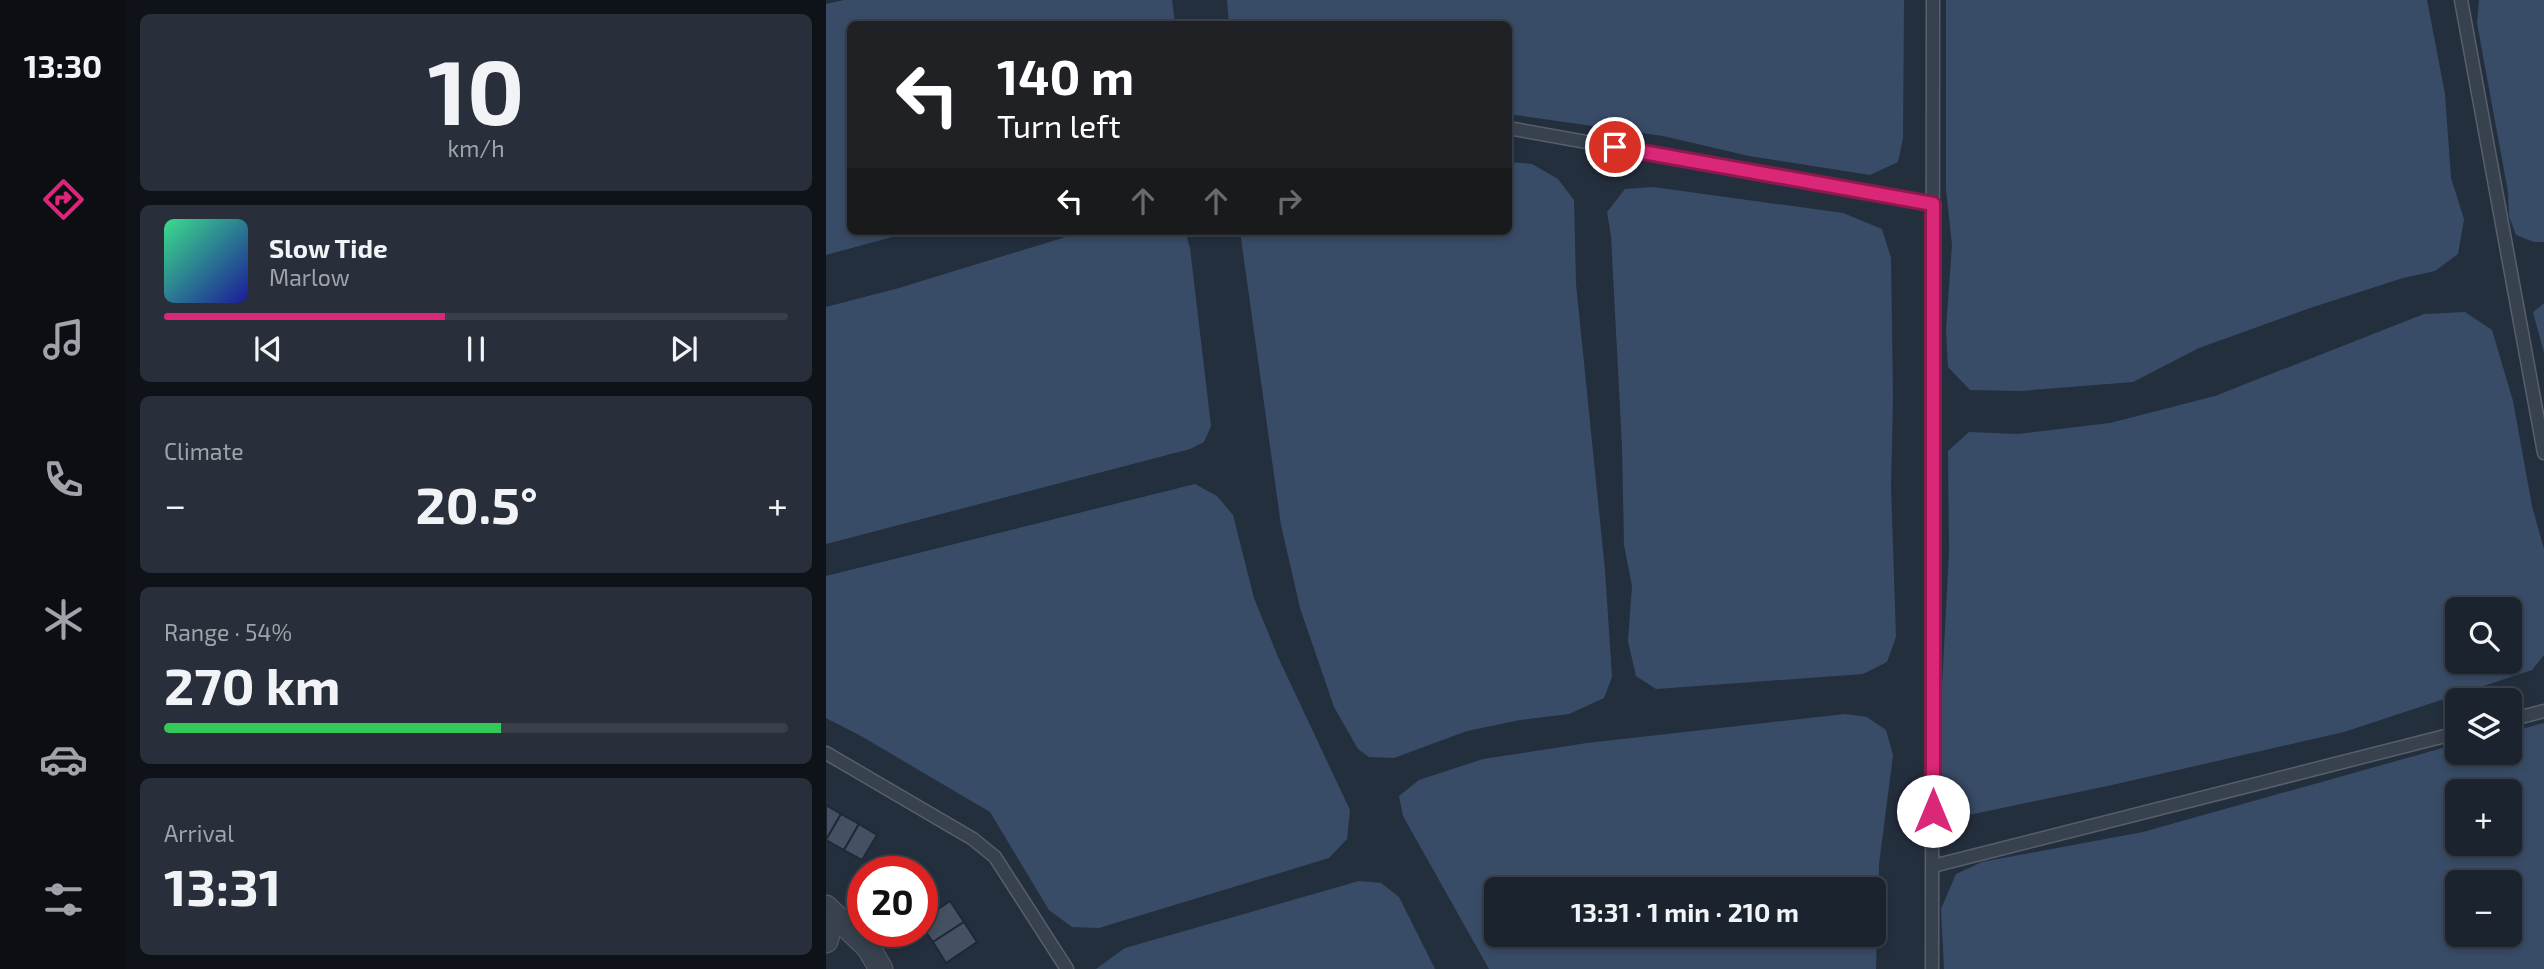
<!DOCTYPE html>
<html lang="en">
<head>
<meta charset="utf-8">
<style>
	body { margin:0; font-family:"Exo 2",sans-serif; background:#282f3a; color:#f1f3f6; height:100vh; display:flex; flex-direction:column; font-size:26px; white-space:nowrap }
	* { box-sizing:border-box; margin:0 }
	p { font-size:23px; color:#a0a4aa }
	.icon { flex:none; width:38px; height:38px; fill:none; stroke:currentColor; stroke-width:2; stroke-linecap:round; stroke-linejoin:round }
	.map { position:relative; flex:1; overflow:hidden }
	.details { display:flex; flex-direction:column; gap:14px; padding:14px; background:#0f1319; width:700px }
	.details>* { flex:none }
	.top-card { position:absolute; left:21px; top:21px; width:665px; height:214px; border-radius:10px; box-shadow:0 4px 10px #0003,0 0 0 2px #39404a; background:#202124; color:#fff; overflow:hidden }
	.buttons { position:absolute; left:1619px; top:597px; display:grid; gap:14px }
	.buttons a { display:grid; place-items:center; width:77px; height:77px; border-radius:10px; background:#1b232e; box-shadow:0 4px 10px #0003,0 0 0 2px #39404a; font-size:35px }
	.speed { position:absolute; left:21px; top:856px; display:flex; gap:14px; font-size:35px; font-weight:700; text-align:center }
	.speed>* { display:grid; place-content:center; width:91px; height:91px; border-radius:50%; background:#1b232e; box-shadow:0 4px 10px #0003,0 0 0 2px #39404a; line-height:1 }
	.speed .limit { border:10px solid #d22; background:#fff; color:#111 }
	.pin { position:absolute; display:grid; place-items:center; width:60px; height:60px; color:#fff; margin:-30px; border:4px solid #fff; border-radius:50%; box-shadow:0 2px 7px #0007 }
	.me { position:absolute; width:77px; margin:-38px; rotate:0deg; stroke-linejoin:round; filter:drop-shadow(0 0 5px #0008) }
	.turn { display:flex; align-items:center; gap:24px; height:147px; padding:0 35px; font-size:32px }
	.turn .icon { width:91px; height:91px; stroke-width:2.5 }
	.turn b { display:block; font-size:49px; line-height:60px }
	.lanes { display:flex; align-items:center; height:66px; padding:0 35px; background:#0003; justify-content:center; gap:35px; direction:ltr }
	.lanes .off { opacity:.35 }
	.big { font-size:52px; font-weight:700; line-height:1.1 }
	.details .card { flex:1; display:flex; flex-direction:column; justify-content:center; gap:10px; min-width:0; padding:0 24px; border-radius:10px; background:#282f3a }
	.details .dial { align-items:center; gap:0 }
	.dial b { font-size:91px; line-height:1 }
	.song { display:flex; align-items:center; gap:21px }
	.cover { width:84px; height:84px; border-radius:10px; background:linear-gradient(135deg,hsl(150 70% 55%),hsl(240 70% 35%)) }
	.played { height:7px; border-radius:4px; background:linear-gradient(90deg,#db2777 45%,#39404a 45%) }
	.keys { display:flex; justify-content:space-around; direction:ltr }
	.heat { display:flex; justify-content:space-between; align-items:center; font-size:38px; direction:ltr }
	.charge { height:10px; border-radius:5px; background:linear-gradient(90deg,#34c759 54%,#39404a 0) }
	.trip { position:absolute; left:658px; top:877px; width:402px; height:70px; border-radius:10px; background:#1b232e; box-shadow:0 4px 10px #0003,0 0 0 2px #39404a; font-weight:700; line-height:70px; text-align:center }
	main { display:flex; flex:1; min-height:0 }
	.tab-bar { display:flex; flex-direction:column; width:126px; justify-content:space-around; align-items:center; background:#0b0e12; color:#a0a4aa }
	.tab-bar .icon { width:49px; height:49px }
	.tab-bar .selected { color:#db2777 }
	.tab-bar b { font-size:32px; color:#f1f3f6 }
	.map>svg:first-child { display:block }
</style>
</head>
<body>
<main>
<nav class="tab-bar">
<b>13:30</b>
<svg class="icon selected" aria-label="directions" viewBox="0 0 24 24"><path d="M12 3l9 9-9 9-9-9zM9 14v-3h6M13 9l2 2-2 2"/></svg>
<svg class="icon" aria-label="music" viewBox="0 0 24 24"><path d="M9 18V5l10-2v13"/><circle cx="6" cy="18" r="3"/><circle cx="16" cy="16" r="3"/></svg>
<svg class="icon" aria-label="phone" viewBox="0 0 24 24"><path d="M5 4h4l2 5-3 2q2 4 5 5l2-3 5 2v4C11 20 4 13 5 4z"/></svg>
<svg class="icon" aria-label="climate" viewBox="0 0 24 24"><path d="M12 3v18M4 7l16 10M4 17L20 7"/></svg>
<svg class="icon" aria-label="car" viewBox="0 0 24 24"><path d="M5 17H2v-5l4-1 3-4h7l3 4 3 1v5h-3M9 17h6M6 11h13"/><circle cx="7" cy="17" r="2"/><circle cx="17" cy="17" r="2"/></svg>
<svg class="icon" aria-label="filters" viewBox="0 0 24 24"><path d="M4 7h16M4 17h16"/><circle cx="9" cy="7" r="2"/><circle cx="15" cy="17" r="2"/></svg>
</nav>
<section class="details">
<div class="card dial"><b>10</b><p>km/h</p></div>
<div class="card">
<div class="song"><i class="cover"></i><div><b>Slow Tide</b><p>Marlow</p></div></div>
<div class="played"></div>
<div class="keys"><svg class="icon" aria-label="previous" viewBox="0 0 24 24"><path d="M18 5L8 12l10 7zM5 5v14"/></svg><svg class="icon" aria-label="pause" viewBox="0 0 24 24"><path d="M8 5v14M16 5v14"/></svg><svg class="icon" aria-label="next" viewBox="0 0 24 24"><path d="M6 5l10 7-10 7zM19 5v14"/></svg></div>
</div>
<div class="card"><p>Climate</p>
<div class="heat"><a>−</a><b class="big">20.5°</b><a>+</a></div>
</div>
<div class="card"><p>Range · 54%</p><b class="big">270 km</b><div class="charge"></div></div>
<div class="card"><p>Arrival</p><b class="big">13:31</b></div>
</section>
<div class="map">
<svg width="1718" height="969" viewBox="0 0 1718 969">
	<rect width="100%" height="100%" fill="#242f3e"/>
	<g fill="#394c67" fill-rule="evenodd">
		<polygon points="18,0 346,0 349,24 24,24 24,231 88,231 0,255 0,4"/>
		<polygon points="401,0 1078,0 1077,138 1072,162 1044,175 923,156 837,136 683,114 682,24 403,24"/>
		<polygon points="1120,0 1601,0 1619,94 1625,178 1638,219 1632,254 1609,271 1577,278 1484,308 1373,348 1307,382 1195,391 1144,390 1122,367 1120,330 1126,245 1120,189"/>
		<polygon points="1653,0 1718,0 1718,242 1708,242 1690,235 1683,216 1682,192 1651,23"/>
		<polygon points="683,162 706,164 732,179 748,200 750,284 779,570 786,677 778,698 743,714 694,720 641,731 568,758 543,757 532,749 508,707 474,608 455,525 414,231 682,231"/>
		<polygon points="827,187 1017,213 1056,229 1065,258 1067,398 1065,486 1070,637 1061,662 1037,674 830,689 810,676 802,641 806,586 798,545 796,446 785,236 781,212 799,189"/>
		<polygon points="259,231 359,231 364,248 385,426 378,442 364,449 0,544 0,307 73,288"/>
		<polygon points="1718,303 1718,353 1707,312"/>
		<path d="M1639 312 1666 330 1687 401 1706 506 1718 549V655L1706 670 1518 732 1286 785 1124 819 1107 792 1116 686 1123 552 1122 451 1143 432 1192 434 1284 423 1389 396 1598 314ZM1631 609H1684V662H1631Z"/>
		<polygon points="369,484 391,496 407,515 428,598 452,657 524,810 521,839 503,858 273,928 246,927 223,910 164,812 35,736 0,718 0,576"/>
		<path d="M1019 714 1041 717 1060 730 1067 755 1053 864 1050 969H663L577 816 573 796 593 780 657 759 761 743ZM670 889H1048V934H670Z"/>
		<path d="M1718 723V969H1118L1115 909 1130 874 1156 862 1317 832 1631 744V752H1684V732ZM1631 791H1684V844H1631ZM1631 882H1684V934H1631Z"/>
		<polygon points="533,881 555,883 573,897 609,969 270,969 299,948"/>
	</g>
	<g fill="#455162" stroke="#1f2835" stroke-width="2">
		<polygon points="0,805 15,814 0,840"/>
		<polygon points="15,814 33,824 18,850 0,840"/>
		<polygon points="33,824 51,835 36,860 18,850"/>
		<polygon points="124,901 138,922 107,942 96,927 96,920"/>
		<polygon points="138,922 151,942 120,963 107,942"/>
	</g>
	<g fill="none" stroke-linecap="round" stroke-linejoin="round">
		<g stroke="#565f6c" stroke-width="15">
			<g id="service">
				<polyline points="1635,0 1718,453"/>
				<polyline points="682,128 1107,204"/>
				<polyline points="1684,720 1718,711"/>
				<polyline points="0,753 147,839 169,857 241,969"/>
				<polyline points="1107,866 1631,733"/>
				<polyline points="1106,969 1107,0"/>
			</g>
		</g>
		<g stroke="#565f6c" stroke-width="25">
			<g id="minor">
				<polyline points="0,907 42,947 55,969"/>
				<polyline points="0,941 8,915"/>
			</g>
		</g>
		<use href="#service" stroke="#38414e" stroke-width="12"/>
		<use href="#minor" stroke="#38414e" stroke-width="23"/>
	</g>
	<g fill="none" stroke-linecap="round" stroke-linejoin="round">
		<g stroke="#8e194d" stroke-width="18">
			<polyline id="route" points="789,147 1107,204 1107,811"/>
		</g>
		<use href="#route" stroke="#db2777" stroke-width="12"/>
	</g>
</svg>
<div class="buttons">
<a><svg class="icon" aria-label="search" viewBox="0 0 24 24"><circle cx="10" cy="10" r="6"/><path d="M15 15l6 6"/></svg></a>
<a><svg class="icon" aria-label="layers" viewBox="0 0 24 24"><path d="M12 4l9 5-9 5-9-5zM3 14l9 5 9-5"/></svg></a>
<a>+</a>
<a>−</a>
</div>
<div class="speed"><div class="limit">20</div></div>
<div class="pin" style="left:789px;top:147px;background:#d93025"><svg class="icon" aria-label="arrive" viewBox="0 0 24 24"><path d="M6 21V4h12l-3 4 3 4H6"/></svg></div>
<svg class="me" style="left:1107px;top:811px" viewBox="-20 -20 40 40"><circle r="19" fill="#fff"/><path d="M0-13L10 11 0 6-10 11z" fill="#db2777"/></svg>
<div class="trip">13:31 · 1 min · 210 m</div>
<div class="top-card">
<div class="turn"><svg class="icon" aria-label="left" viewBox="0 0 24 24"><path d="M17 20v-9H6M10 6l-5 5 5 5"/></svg><div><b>140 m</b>Turn left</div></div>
<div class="lanes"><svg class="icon" aria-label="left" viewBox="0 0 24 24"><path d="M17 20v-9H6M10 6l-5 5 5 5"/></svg><svg class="icon off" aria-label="ahead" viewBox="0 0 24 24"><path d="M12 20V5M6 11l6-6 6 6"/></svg><svg class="icon off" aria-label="ahead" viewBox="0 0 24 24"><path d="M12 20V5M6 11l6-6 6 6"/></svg><svg class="icon off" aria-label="right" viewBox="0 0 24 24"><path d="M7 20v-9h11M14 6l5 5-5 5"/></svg></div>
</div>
</div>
</main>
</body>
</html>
